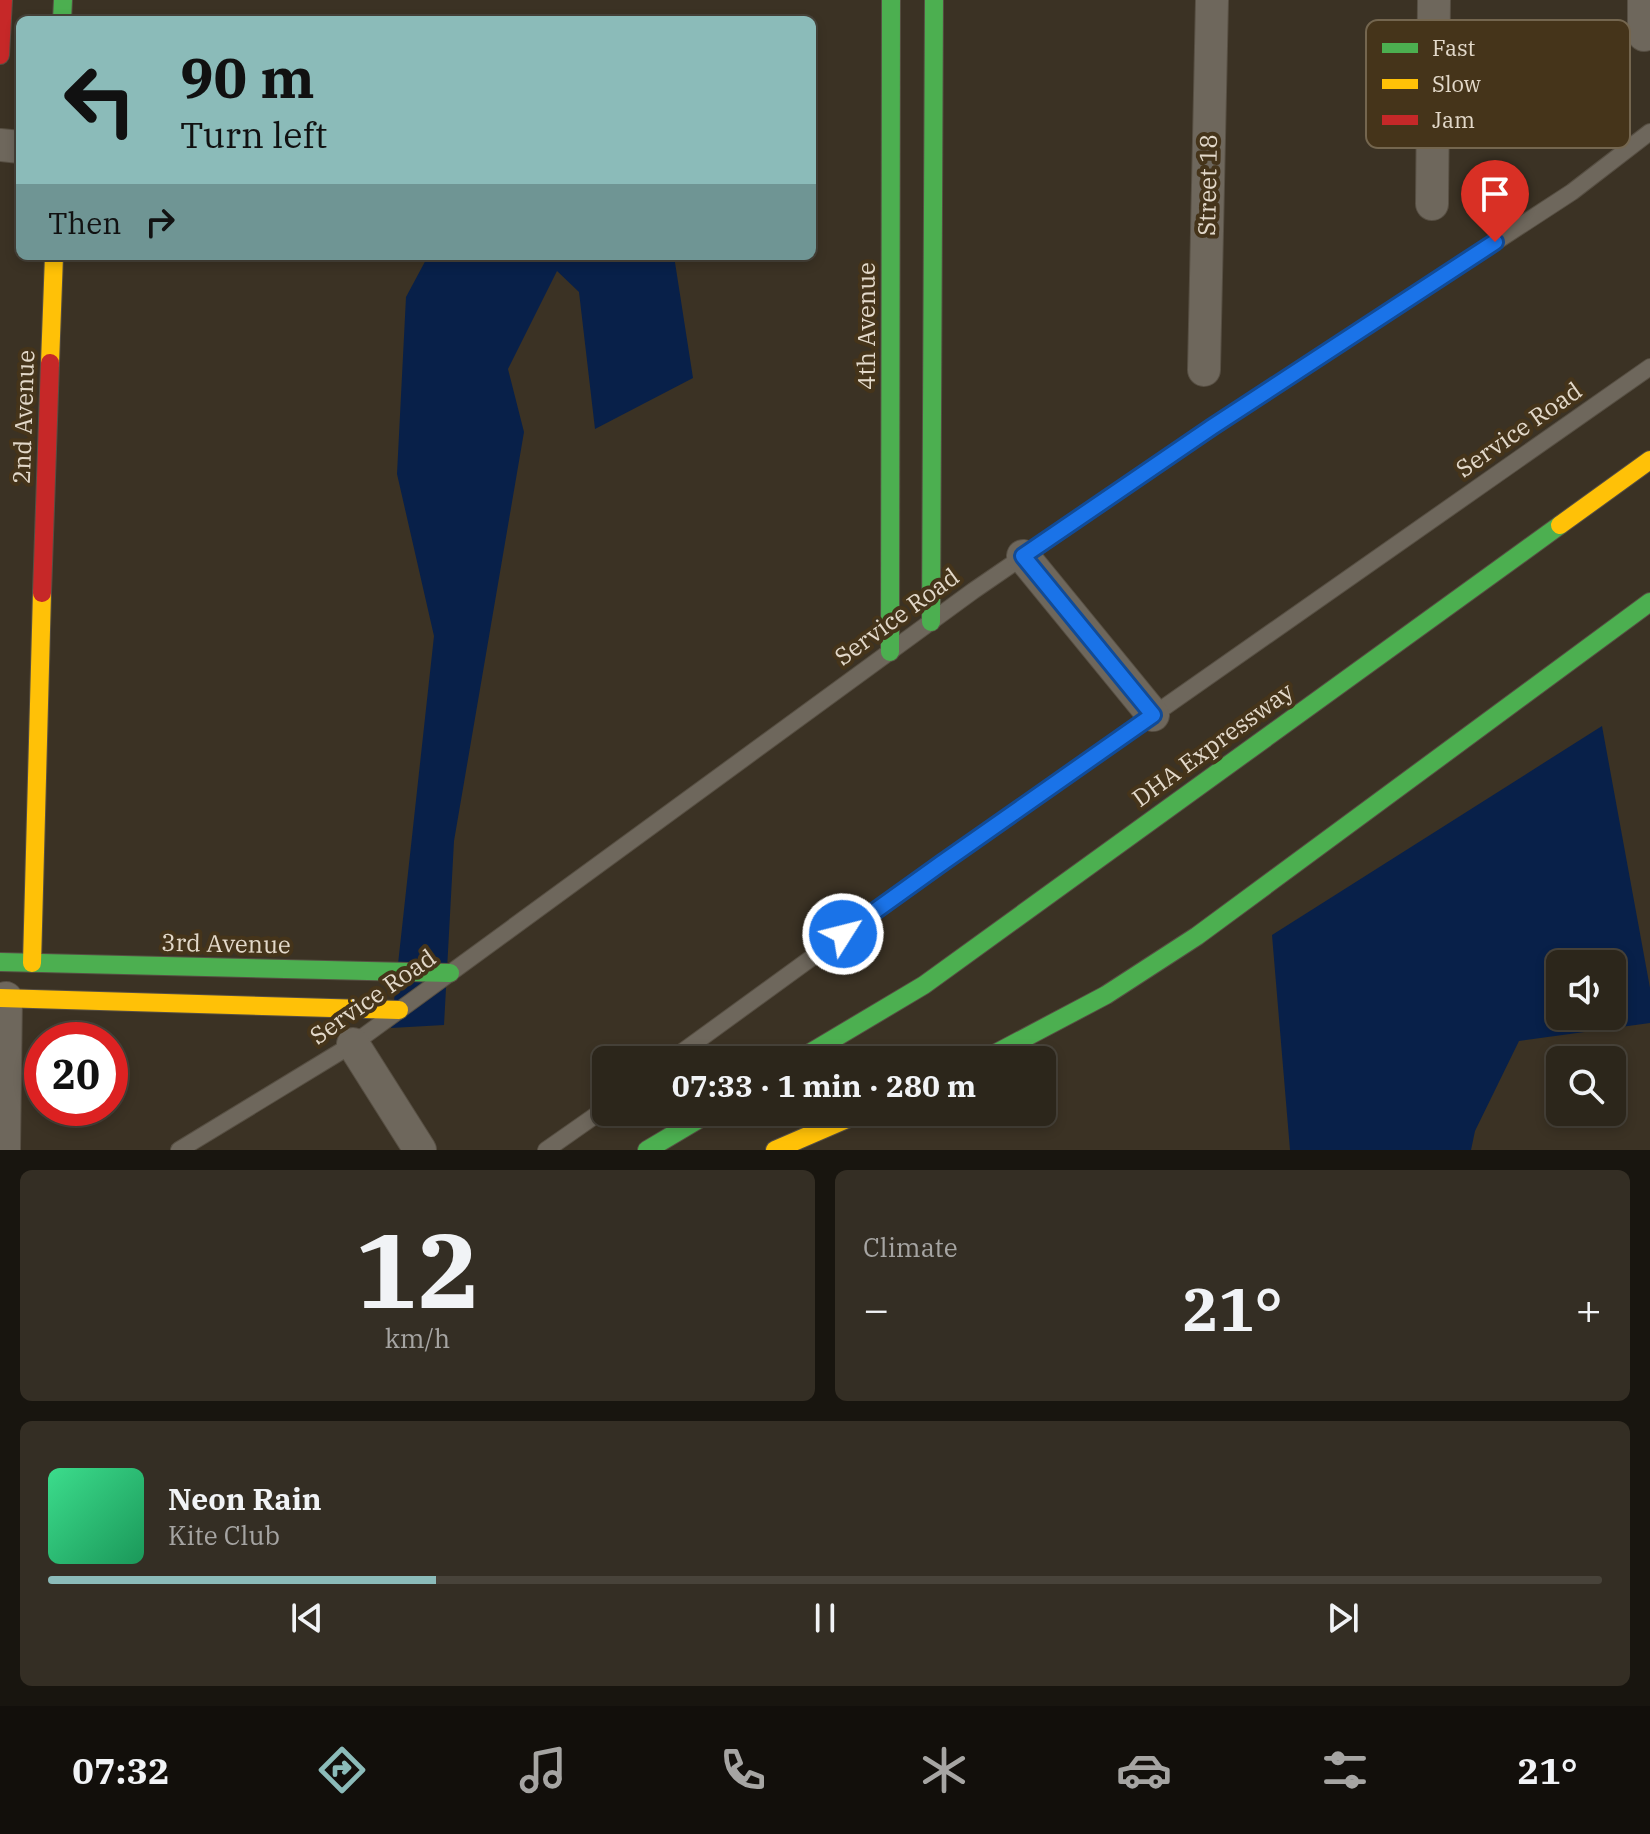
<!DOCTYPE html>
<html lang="en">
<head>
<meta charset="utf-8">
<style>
	body { margin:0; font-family:"IBM Plex Serif",serif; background:#342e24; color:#f1f3f6; height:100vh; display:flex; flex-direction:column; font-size:30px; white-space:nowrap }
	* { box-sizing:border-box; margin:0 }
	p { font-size:26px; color:#a6a5a3 }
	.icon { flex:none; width:44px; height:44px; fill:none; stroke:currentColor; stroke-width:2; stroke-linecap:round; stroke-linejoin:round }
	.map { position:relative; height:1150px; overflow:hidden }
	.drawer { display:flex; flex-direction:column; gap:20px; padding:20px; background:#18150f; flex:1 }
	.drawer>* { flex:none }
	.banner { position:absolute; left:16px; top:16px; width:800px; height:244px; border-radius:12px; box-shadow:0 4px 12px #0003,0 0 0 2px #48433a; background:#8bbbb9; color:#111; overflow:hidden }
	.tools { position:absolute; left:1546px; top:950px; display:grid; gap:16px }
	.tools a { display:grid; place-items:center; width:80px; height:80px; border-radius:12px; background:#2c261b; box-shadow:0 4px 12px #0003,0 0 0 2px #48433a; font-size:40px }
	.speed { position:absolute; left:24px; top:1022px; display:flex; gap:16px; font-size:40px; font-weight:700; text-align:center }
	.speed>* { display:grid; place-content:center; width:104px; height:104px; border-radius:50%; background:#2c261b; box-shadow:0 4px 12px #0003,0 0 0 2px #48433a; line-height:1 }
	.speed .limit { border:12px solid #d22; background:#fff; color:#111 }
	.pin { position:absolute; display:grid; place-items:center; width:68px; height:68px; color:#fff; margin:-82px -34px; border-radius:50% 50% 50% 0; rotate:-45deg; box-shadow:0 0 8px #0007 }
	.pin .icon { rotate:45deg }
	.me { position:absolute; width:88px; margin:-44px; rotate:54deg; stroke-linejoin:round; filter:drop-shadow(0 0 6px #0008) }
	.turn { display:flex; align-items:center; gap:28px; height:168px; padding:0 32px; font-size:36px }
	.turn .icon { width:104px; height:104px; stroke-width:2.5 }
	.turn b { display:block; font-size:56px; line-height:68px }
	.then { display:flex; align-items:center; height:76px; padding:0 32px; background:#0003; gap:16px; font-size:30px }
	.big { font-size:60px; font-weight:700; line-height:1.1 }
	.drawer .tile { flex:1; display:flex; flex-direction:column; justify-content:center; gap:12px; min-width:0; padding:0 28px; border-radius:12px; background:#342e24 }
	.drawer .dial { align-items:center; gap:0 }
	.dial b { font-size:104px; line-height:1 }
	.song { display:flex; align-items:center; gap:24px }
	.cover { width:96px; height:96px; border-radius:12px; background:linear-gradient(135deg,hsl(150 70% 55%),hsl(150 70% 35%)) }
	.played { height:8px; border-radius:4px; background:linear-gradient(90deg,#8bbbb9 25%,#48433a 25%) }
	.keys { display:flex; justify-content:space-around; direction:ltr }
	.heat { display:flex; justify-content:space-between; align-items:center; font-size:44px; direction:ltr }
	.drawer .tiles { flex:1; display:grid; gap:20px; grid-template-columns:1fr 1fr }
	.tile:last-child { grid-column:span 2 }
	.trip { position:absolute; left:592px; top:1046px; width:464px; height:80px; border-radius:12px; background:#2c261b; box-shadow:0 4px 12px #0003,0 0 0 2px #48433a; font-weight:700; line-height:80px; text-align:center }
	.tabs { display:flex; height:128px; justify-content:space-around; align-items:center; background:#120f0b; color:#a6a5a3 }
	.tabs .icon { width:56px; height:56px }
	.tabs .on { color:#8bbbb9 }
	.tabs b { font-size:36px; color:#f1f3f6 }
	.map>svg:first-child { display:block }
</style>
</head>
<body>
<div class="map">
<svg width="1650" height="1150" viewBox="0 0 1650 1150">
	<rect width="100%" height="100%" fill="#3b3224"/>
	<g fill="#082049" fill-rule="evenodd">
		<polygon points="428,256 674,256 693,378 595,429 579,292 557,271 508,369 524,432 454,841 444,1025 391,1028 434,636 397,474 406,297"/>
		<path d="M1602 726 1650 988V1023L1519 1041 1475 1131 1471 1150H1290L1272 935ZM1560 964H1612V1016H1560Z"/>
	</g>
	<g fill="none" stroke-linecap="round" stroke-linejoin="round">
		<g stroke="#574f43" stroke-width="18">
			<g id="lane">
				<polyline points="671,1060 942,863 1650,367"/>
				<polyline points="179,1150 353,1044 973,591 1212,427 1572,192 1650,132"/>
				<polyline points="546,1150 606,1108"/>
			</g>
		</g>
		<g stroke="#574f43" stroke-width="34">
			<g id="street">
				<polyline points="1644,35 1644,0"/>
				<polyline points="0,145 20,147"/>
				<polyline points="1432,204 1434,0"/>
				<polyline points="1204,370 1212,0"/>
				<polyline points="1023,556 1153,715"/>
				<polyline points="353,1044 420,1150"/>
				<polyline points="4,1150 6,998"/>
			</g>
		</g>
		<g stroke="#574f43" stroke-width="20">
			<g id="fast">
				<polyline points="62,20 63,0"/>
				<polyline points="931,622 934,0"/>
				<polyline points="890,652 891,0"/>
				<polyline points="0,962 450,973"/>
				<polyline points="798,1060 924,985 1560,525"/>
				<polyline points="983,1060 1106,995 1197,936 1650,602"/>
				<polyline points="647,1150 711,1112"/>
			</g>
		</g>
		<g stroke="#574f43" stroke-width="20">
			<g id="slow">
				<polyline points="50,363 54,256"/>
				<polyline points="1560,525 1650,460"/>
				<polyline points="32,963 42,593"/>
				<polyline points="0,998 399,1010"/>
				<polyline points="775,1150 863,1112"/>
			</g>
		</g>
		<g stroke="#574f43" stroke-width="20">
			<g id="jam">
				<polyline points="0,55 3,0"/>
				<polyline points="42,593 50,363"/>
			</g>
		</g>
		<use href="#lane" stroke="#6e675c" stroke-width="16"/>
		<use href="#street" stroke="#6e675c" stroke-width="32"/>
		<use href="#fast" stroke="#4caf50" stroke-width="18"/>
		<use href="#slow" stroke="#ffc107" stroke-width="18"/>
		<use href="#jam" stroke="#c62828" stroke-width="18"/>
	</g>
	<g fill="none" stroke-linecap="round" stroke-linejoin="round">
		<g stroke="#114b97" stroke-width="20">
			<polyline id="route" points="843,934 942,863 1153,715 1023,556 1212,427 1495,242"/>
		</g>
		<use href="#route" stroke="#1a73e8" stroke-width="14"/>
	</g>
	<g text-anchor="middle" stroke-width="8" stroke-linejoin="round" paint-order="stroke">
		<g font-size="24" fill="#e3d9ca" stroke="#45341a">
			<text transform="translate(1208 185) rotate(-89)" y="8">Street 18</text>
			<text transform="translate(867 326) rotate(-90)" y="8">4th Avenue</text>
			<text transform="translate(24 417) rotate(-88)" y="8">2nd Avenue</text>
			<text transform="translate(1519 430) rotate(-35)" y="8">Service Road</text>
			<text transform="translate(897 617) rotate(-36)" y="8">Service Road</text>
			<text transform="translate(1213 745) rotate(-36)" y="8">DHA Expressway</text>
			<text transform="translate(226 944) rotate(1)" y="8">3rd Avenue</text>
			<text transform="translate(373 997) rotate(-35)" y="8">Service Road</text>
		</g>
	</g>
	<rect x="1366" y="20" width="264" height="128" rx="12" fill="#45341a" stroke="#74664f" stroke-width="2"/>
	<rect x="1382" y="43" width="36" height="10" fill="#4caf50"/>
	<rect x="1382" y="79" width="36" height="10" fill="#ffc107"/>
	<rect x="1382" y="115" width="36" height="10" fill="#c62828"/>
	<g font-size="22" fill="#e3d9ca">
		<text x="1432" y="56">Fast</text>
		<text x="1432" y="92">Slow</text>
		<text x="1432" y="128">Jam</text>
	</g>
</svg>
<div class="tools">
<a><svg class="icon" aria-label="sound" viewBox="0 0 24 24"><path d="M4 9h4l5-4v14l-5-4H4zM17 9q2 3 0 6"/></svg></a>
<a><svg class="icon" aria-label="search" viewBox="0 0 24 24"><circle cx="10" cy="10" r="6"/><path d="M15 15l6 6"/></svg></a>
</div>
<div class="speed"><div class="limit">20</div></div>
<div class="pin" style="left:1495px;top:242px;background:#d93025"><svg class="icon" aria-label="arrive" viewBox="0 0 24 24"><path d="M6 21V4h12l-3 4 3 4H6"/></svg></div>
<svg class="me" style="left:843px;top:934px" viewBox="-20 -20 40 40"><circle r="17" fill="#1a73e8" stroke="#fff" stroke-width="3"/><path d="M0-11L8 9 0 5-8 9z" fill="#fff"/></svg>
<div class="trip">07:33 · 1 min · 280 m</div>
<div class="banner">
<div class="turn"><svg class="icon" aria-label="left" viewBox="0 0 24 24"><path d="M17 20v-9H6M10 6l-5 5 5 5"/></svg><div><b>90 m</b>Turn left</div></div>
<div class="then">Then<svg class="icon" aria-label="right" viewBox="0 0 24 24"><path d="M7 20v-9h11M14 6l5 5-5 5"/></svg></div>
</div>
</div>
<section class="drawer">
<div class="tiles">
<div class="tile dial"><b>12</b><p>km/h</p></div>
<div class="tile"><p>Climate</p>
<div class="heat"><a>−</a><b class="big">21°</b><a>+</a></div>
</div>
<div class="tile">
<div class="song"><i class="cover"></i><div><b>Neon Rain</b><p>Kite Club</p></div></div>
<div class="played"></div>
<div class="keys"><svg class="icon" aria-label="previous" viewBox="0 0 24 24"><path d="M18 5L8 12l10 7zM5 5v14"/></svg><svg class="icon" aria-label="pause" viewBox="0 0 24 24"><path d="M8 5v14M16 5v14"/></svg><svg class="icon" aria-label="next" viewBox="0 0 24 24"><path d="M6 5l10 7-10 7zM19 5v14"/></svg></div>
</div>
</div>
</section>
<nav class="tabs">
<b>07:32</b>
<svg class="icon on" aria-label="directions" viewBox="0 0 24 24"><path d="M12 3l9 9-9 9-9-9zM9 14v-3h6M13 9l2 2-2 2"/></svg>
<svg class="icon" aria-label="music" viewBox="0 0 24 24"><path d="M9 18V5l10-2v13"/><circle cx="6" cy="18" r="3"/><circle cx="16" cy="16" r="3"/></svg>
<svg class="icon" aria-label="phone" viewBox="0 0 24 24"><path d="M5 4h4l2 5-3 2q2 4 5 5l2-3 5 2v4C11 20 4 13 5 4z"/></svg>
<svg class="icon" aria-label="climate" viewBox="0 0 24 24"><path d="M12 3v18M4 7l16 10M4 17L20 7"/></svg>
<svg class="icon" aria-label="car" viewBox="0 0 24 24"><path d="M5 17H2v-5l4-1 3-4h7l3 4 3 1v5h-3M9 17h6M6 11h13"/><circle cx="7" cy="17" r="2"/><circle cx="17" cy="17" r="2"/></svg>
<svg class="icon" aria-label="filters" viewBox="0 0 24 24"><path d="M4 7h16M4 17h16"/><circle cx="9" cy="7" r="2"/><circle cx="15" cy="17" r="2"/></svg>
<b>21°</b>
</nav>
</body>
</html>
